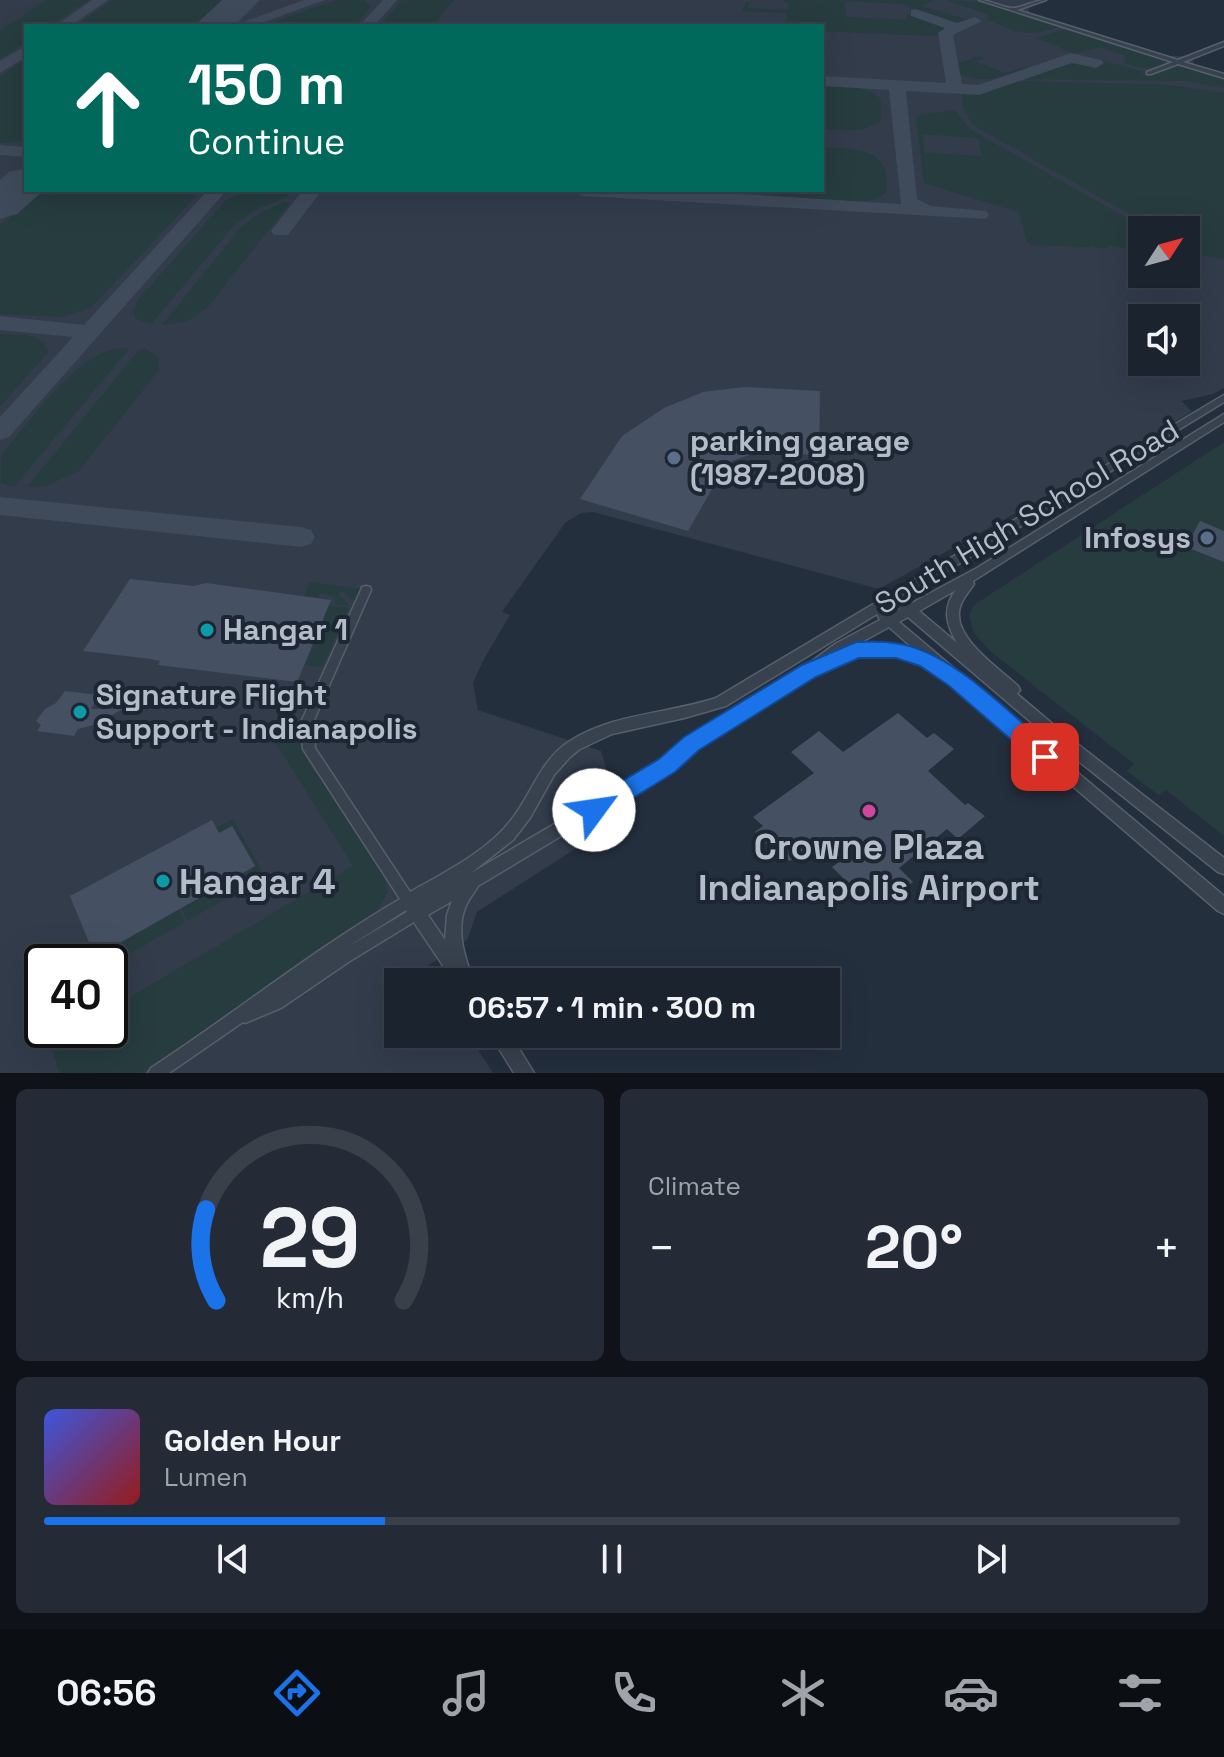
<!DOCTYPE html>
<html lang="en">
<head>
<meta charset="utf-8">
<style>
	body { margin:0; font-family:"Space Grotesk",sans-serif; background:#242b36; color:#f1f3f6; height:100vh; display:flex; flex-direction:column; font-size:30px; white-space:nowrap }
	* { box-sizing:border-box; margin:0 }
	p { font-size:26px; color:#a0a4aa }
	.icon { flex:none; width:44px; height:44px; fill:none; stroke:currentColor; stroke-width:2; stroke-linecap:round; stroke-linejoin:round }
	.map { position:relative; height:1073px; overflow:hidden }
	.sheet { display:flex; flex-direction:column; gap:16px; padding:16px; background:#0f1319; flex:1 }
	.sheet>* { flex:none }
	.hud { position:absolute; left:24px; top:24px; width:800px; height:168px; border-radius:0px; box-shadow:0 8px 32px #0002,0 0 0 2px #39404a; background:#00695c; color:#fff; overflow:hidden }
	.needle { width:52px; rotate:54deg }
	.controls { position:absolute; left:1128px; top:216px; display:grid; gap:16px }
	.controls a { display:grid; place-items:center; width:72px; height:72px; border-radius:0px; background:#1b232e; box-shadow:0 8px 32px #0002,0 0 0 2px #39404a; font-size:40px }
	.speed { position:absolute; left:24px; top:944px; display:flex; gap:16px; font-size:40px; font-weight:700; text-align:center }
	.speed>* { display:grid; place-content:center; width:104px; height:104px; border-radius:50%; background:#1b232e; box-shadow:0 8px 32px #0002,0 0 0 2px #39404a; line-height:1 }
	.speed .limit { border:4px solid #111; border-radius:12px; background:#fff; color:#111 }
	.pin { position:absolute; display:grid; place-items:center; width:68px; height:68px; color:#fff; margin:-34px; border-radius:16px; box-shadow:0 4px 12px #0006 }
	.me { position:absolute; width:88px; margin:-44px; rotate:59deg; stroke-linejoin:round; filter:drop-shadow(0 0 6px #0008) }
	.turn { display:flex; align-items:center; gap:28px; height:168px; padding:0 32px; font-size:36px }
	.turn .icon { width:104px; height:104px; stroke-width:2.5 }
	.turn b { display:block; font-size:56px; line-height:68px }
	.big { font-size:60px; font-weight:600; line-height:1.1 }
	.sheet .card { flex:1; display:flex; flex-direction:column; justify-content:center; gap:12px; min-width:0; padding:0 28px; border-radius:12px; background:#242b36 }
	.sheet .dial { align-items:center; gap:0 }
	.dial svg { height:208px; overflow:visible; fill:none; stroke:#39404a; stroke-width:7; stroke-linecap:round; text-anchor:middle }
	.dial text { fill:#f1f3f6; stroke:none }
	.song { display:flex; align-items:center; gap:24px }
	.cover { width:96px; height:96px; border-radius:12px; background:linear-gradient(135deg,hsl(230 70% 55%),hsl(0 70% 35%)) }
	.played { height:8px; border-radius:4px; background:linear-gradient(90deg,#1a73e8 30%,#39404a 30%) }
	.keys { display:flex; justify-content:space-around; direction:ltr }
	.heat { display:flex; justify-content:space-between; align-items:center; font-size:44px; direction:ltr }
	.sheet .tiles { flex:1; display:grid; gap:16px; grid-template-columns:1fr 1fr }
	.card:last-child { grid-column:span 2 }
	.trip { position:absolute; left:384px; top:968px; width:456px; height:80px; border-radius:0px; background:#1b232e; box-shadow:0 8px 32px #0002,0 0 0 2px #39404a; font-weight:600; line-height:80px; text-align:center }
	.dock { display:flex; height:128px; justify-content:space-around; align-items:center; background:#0b0e12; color:#a0a4aa }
	.dock .icon { width:56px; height:56px }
	.dock .selected { color:#1a73e8 }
	.dock b { font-size:36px; color:#f1f3f6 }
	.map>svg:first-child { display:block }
</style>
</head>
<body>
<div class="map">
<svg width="1224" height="1073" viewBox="0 0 1224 1073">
	<rect width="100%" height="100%" fill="#242f3e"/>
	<path fill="#323c4b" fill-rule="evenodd" d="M0 0H1050L1029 6V12L1167 56H1182L1193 60 1194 64 1224 74V388L1213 394 1181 401 1192 411 1131 449 879 589 593 512 581 513 565 523 502 612 510 615 484 659 473 683 478 710 601 751 622 819 477 912 467 940 426 967 435 982H398V1034H468L493 1073H0ZM26 26H822V190H26ZM1142 230H1186V274H1142ZM1142 318H1186V362H1142ZM42 962H110V1030H42Z"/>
	<g fill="#263c3f" fill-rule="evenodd">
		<polygon points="47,0 89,0 50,26 26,26 26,42 0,59 0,31"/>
		<polygon points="112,0 225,0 193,26 75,26"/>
		<polygon points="337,0 365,0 371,7 354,26 263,26"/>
		<polygon points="402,0 454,0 433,26 379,26"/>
		<path d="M782 0H934L921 6 969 20C951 27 918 17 905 4L845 1 846 17 906 20 907 15H913L946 27 939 36H930L822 31V26H786L787 13 742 11 747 2 753 3H748V8L788 10 789 2Z"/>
		<path d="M946 0 988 3 1062 26C1026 38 1021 33 987 20L988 14Z"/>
		<path d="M1069 28 1171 60 1172 62C1152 70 1144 70 1124 63L1126 56 1100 47 1075 54 1037 38Z"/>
		<path d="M980 56 985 58 975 62 1006 73 1024 67 1029 69C1007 77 979 85 957 72L956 64Z"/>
		<polygon points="26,59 26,141 0,143 0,77"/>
		<polygon points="1074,60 1081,61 1080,65 1099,65 1104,61 1144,72 1141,74 1146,76 1177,64 1224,77 1224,88 1186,81 1019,79"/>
		<polygon points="1013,81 1170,85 1224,93 1224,259 1201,255 1194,240 1186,237 1186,230 1171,230 1135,217 973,125 963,108 962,94"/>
		<path d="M822 86C841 88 869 84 881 100V122L861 130 822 129Z"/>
		<path d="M954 110 971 130 1148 230H1142V250L1108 245 1107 248 1092 247V242L1090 247 1031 245 1027 242 1019 212 924 183 916 116ZM922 134 978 138 982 156 924 153Z"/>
		<path d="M822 147C858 150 893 147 886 193L876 199 860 202 719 190H822Z"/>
		<polygon points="40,190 198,190 195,197 92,307 61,317 0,314 0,225"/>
		<polygon points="246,190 283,190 289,196 257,209 236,223 151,324 136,319 133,310 138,300 226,200"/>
		<polygon points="284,202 290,203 207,308 187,321 162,325 242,226 260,213"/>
		<path d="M0 334C17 335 44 332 48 352L0 407Z"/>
		<path d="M119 348 129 349 14 487 1 483V455C31 421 72 357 119 348Z"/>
		<polygon points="145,348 158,357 159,370 79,471 46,486 27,487 138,351"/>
		<polygon points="1224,442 1224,836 1166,790 1158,795 1127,771 1134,764 990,651 974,633 969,616 974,605"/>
		<polygon points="309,582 360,589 355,601 342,591 338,594 350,606 335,604 336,597 321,593 318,598 304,597"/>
		<polygon points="328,605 349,608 322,667 306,665"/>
		<path d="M275 726C305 728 294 730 303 753L385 878 387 893 376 913 312 954 194 1040 141 1073H59L49 1037 52 1030H110V996L115 1006 353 866 269 732 258 735Z"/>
		<polygon points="233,819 265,877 187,921 182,908 256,866 233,826 219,833 216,828"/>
		<polygon points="179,910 185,922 110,965 110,962 94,962 91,955 94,953 96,957 107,951 114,952 117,950 115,946"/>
	</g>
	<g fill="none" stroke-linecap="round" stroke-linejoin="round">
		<g fill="#3f4a5a" fill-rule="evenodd">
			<polygon points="92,0 108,0 71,26 55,26"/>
			<polygon points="304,0 325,0 253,26 232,26"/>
			<polygon points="383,0 397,0 374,26 359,26"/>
			<polygon points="916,9 957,23 975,17 982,21 953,35 962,84 978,85 1071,53 1101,60 1104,63 1096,68 1072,63 979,95 906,91 917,199 931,206 986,211 989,215 986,219 582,196 573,190 672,190 901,204 889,90 822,86 822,76 946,83 938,33 945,28 911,16 911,10"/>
			<polygon points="26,46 26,57 0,73 0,61"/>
			<polygon points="0,145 26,147 26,157 0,155"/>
			<polygon points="26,174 26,189 8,205 0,206 0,192"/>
			<polygon points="208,190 227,190 9,437 0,440 0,417 73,337 0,330 0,316 84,325"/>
			<polygon points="303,190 322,190 288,235 274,235 271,231"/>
			<polygon points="0,497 301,527 311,530 315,537 311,544 301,547 0,515"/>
		</g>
		<g fill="#3f4a5a" fill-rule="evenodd">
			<polygon points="222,0 260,0 234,26 194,26"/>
			<polygon points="26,168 26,190 44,190 17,214 0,219 0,180 9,172"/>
		</g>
	</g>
	<g fill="#455162">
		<polygon points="744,387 820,391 819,455 758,452 732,461 716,482 688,531 580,499 622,436 664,408 703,392"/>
		<polygon points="1200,521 1224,531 1224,562 1186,547"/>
		<polygon points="130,579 194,586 206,583 331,600 297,682 158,665 160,661 151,659 83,651"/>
		<polygon points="65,691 99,695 91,709 123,709 94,725 78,729 74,736 37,731 41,725 36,721 45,709 56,703"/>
		<polygon points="898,713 927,738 934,733 954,749 928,771 965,805 968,803 985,816 958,839 947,829 899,868 913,882 905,888 902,885 879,904 862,888 857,892 832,867 839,862 822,847 812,855 807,850 790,861 775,852 755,832 763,826 753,817 814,773 791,752 819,731 843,752"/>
		<polygon points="212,820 219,833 232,826 255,866 95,957 70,896"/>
	</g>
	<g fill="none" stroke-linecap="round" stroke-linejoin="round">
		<g stroke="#565f6c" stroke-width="3">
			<g id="minor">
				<path d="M979 0C991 0 1002 8 1013 8 1023 8 1034 0 1046 0L1017 10 1178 60 1224 42V46L1183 62 1224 74V78L1178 64 1151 74H1147V72L1173 62Z"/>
				<path d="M366 586 370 587 371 590 314 720 315 748 416 901 414 905 346 948 412 909 417 907 422 909 424 913 422 917 350 961 281 1008 245 1023 243 1022 169 1073H148L151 1068C235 1013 313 950 400 899L303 749 302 720 361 590 362 587Z"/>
			</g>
		</g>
		<g stroke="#565f6c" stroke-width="3">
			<g id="tertiary">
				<path d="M1224 395V402L903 598 910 604 977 568 1224 414V422L973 581 974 584C968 593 960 601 959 612 956 640 1000 669 1018 686L1020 690 1017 694 1062 732 1224 858V874L1218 872 1052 740 908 617 899 622 1224 896V914L1218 911 933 666 929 667C905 659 884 650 858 655 848 657 841 661 832 661L814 675 696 747 672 769 478 886C474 893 468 900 465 908 457 929 463 951 470 971L468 974 473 982H454L403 906 401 901 403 896C441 874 485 854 512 819 532 793 541 759 570 741 614 713 668 714 716 698ZM956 590C942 608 946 624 957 643L919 611ZM893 604 900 609 891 614 883 610ZM877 614 880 620 835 644 804 667 686 739 662 761 471 873 513 840 530 818 554 775 570 757 580 749 612 734 684 718 726 706ZM889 627 916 651 883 644 856 645ZM452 901 447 915 445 940 428 915Z"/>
				<polygon points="490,1034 510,1034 534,1073 514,1073"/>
			</g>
		</g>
		<use href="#minor" fill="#38414e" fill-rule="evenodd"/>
		<use href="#tertiary" fill="#38414e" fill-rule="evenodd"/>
	</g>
	<path fill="#1a73e8" stroke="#114b97" stroke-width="2" d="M856 642C869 642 882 641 894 643 951 649 1011 715 1053 750L1056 757 1053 763 1045 766 1038 763 948 685 920 666 896 658H859L816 677 699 750 675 772 602 817 594 820 586 817 583 810 586 803 659 759 684 737 802 665Z"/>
	<g fill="#5c6f8a" stroke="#1d2633" stroke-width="3">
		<circle cx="674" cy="458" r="8"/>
		<circle cx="1207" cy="538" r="8"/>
	</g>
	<g fill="#0f9aa8" stroke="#1d2633" stroke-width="3">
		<circle cx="207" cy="630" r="8"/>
		<circle cx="80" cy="712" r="8"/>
		<circle cx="163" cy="881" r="8"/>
	</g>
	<circle fill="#d1479c" stroke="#1d2633" stroke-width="3" cx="869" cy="811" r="8"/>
	<g text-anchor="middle" stroke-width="8" stroke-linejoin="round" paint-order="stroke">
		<g font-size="30" font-weight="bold" fill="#b4bcc9" stroke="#1d2633" text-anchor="start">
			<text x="690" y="451">parking garage<tspan x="690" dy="34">(1987-2008)</tspan></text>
			<text x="1191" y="548" text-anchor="end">Infosys</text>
			<text x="223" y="640">Hangar 1</text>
			<text x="96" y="705">Signature Flight<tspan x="96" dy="34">Support - Indianapolis</tspan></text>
		</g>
		<g font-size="30" fill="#b4bcc9" stroke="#1d2633">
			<text transform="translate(1027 517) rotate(-31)" y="10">South High School Road</text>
		</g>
		<g font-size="36" font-weight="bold" fill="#b4bcc9" stroke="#1d2633">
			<text x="869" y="859">Crowne Plaza<tspan x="869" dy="41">Indianapolis Airport</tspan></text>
			<text x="179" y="894" text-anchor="start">Hangar 4</text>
		</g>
	</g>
</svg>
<div class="controls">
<a><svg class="needle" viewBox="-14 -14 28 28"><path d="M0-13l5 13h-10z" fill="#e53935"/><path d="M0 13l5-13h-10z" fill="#a0a4aa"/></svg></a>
<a><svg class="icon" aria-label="sound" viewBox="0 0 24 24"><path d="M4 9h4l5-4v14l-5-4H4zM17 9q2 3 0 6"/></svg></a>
</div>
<div class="speed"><div class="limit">40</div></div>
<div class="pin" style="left:1045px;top:757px;background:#d93025"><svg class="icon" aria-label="arrive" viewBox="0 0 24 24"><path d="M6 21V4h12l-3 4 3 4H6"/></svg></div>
<svg class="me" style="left:594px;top:810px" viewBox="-20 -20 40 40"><circle r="19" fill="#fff"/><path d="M0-13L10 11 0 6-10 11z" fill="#1a73e8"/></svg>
<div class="trip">06:57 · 1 min · 300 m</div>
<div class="hud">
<div class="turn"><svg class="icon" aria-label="ahead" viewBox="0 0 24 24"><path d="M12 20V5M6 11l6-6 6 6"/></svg><div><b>150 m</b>Continue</div></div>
</div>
</div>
<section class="sheet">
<div class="tiles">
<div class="card dial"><svg viewBox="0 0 100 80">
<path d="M14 69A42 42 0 1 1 86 69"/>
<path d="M14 69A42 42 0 0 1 10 34" stroke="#1a73e8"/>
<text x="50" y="56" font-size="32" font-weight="700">29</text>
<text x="50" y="72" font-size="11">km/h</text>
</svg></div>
<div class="card"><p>Climate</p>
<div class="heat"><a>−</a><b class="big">20°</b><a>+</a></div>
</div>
<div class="card">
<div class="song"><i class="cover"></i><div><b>Golden Hour</b><p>Lumen</p></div></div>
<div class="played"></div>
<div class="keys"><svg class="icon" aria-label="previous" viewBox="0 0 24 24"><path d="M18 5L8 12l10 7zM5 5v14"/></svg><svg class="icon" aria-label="pause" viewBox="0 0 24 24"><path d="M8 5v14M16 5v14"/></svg><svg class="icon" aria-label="next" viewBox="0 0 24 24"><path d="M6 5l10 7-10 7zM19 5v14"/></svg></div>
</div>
</div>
</section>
<nav class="dock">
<b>06:56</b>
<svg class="icon selected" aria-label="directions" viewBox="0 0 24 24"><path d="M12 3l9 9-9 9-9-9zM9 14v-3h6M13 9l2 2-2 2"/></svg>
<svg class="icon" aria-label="music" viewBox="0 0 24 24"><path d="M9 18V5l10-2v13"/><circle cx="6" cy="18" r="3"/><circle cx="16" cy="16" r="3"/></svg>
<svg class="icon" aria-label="phone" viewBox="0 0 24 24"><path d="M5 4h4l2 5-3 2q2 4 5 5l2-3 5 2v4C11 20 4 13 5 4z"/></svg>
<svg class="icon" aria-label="climate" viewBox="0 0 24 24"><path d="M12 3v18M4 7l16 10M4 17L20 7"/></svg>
<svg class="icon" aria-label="car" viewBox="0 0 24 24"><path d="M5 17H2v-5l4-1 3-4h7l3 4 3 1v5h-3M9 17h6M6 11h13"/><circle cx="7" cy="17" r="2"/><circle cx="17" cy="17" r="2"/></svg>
<svg class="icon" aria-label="filters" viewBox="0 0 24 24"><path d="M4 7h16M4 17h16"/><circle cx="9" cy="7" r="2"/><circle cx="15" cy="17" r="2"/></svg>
</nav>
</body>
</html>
